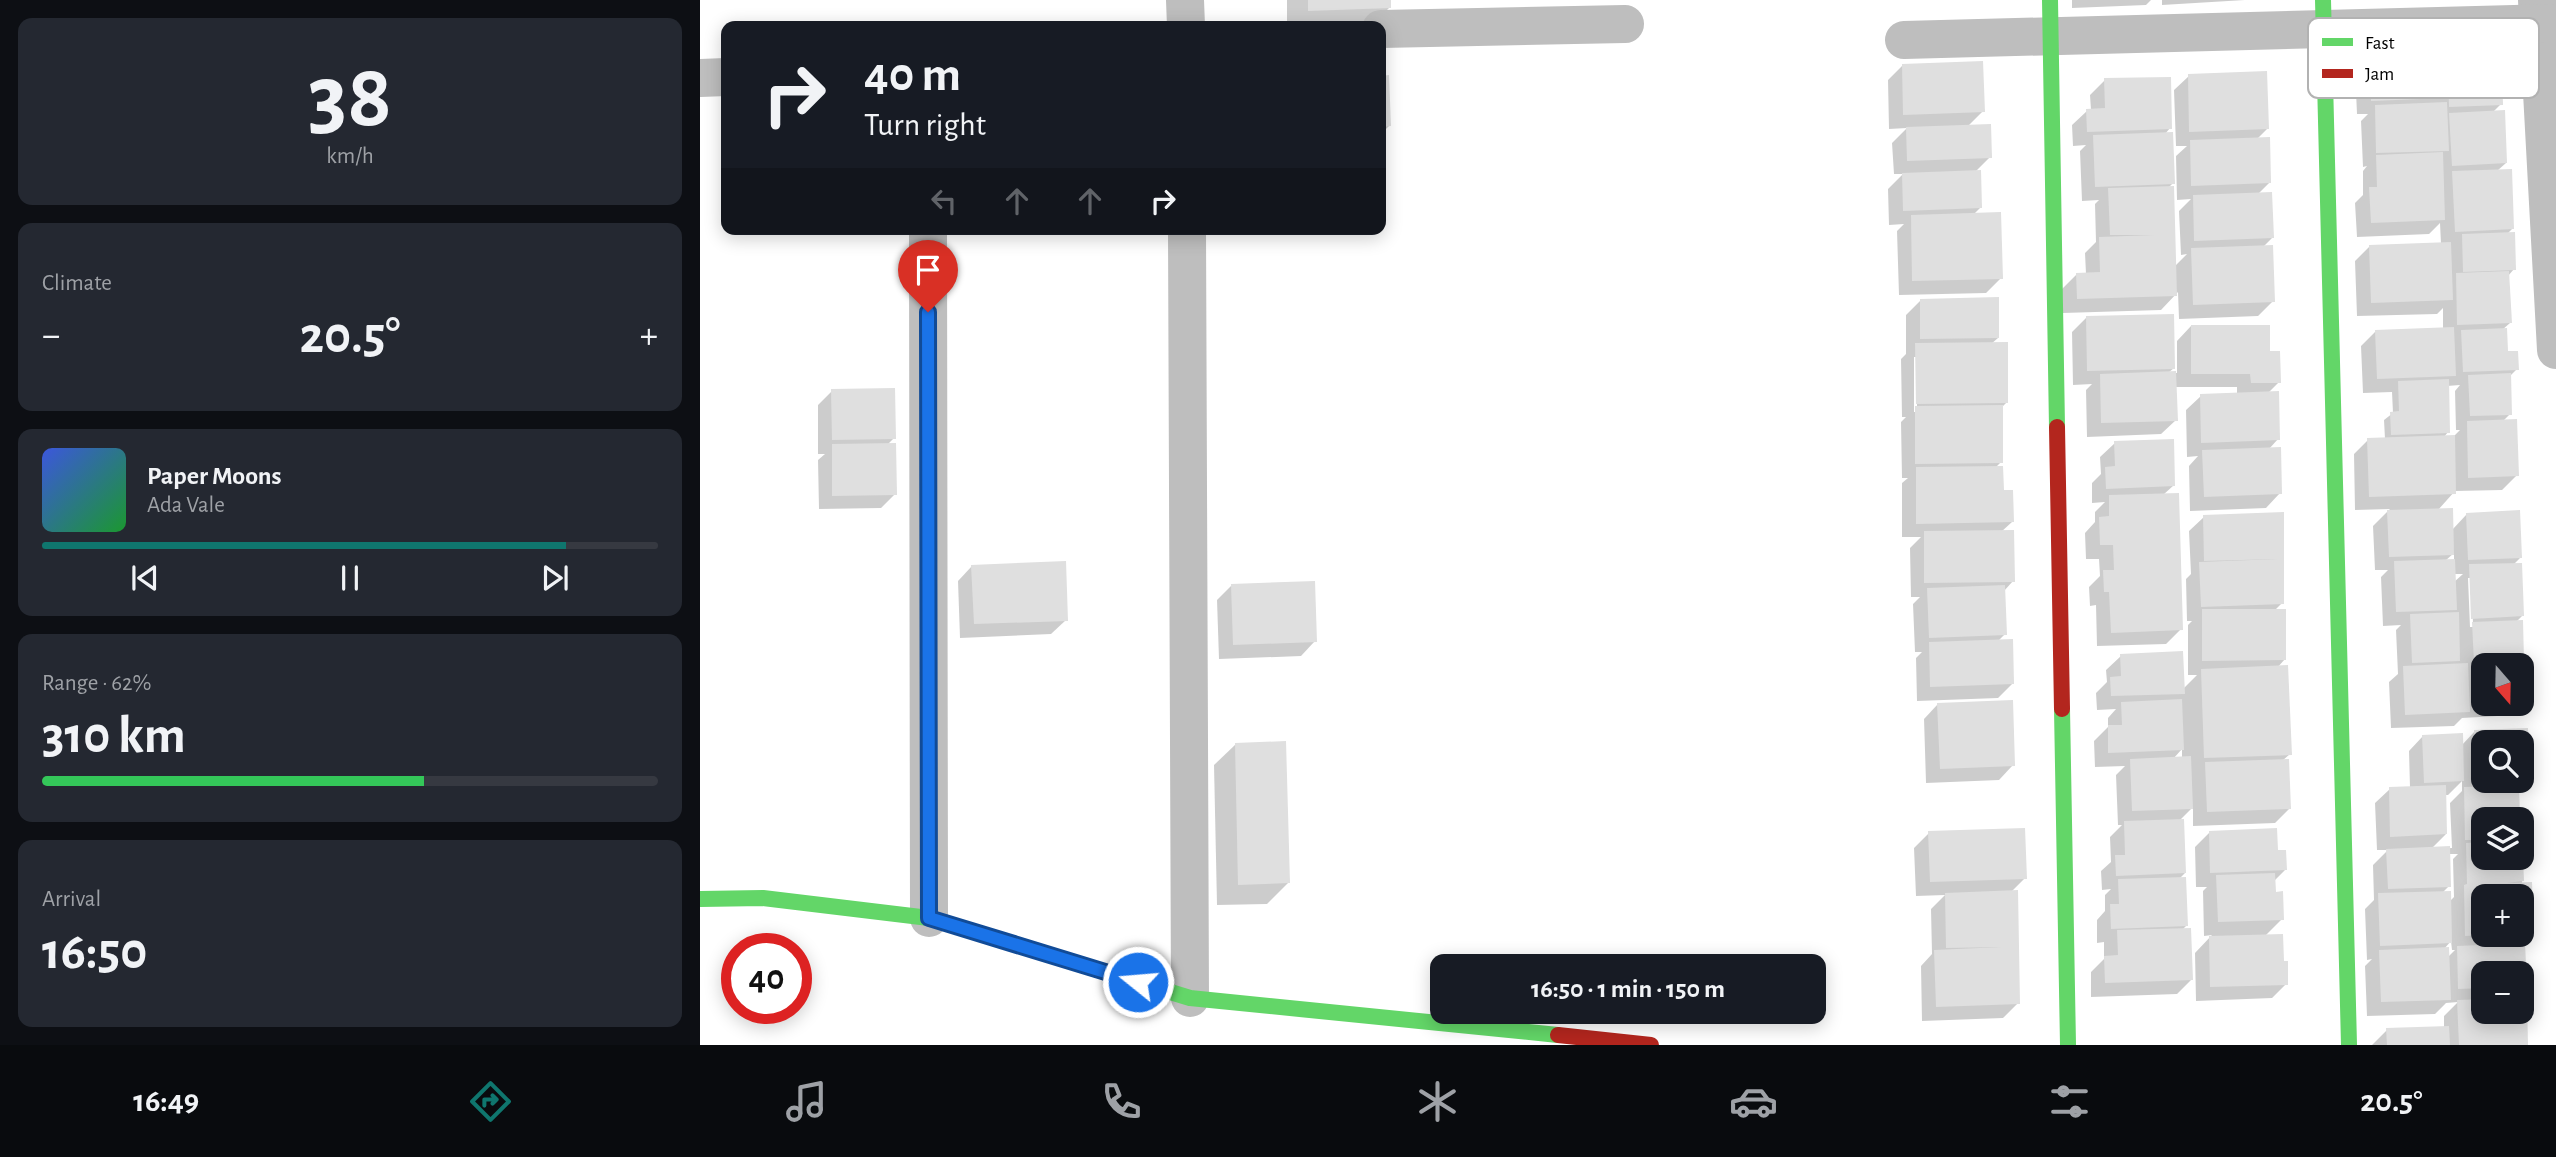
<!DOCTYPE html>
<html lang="en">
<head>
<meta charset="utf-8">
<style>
	body { margin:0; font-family:"Alegreya Sans",sans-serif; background:#242831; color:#f1f3f6; height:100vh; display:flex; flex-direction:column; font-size:26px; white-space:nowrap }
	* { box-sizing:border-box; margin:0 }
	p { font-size:23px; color:#9ea1a6 }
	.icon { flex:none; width:38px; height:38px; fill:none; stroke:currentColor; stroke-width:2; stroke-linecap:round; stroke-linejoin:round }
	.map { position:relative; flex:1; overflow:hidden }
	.sheet { display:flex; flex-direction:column; gap:18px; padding:18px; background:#0d0f14; width:700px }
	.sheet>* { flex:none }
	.top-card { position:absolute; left:21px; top:21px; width:665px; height:214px; border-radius:14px; box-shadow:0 4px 18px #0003; background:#171b24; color:#f1f3f6; overflow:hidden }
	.needle { width:46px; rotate:160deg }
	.controls { position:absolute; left:1771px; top:653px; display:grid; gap:14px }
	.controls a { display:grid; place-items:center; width:63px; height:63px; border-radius:14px; background:#171b24; box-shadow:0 4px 18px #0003; font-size:35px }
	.speed { position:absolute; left:21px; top:933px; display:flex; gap:14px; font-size:35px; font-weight:700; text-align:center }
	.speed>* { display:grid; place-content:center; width:91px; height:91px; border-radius:50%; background:#171b24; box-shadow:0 4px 18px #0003; line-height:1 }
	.speed .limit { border:10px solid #d22; background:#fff; color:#111 }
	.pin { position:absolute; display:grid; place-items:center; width:60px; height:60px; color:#fff; margin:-72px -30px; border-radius:50% 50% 50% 0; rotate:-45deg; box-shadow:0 0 7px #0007 }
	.pin .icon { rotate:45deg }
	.me { position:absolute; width:77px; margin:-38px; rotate:287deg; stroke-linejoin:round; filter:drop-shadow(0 0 5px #0008) }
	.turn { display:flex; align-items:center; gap:24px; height:147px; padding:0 28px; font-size:32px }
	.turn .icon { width:91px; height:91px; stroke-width:2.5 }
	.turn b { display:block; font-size:49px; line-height:60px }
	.lanes { display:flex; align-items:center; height:66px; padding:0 28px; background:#0003; justify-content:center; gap:35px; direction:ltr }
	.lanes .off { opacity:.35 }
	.big { font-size:52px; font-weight:700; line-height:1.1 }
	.sheet .widget { flex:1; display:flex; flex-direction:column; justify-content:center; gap:10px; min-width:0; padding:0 24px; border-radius:14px; background:#242831 }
	.sheet .dial { align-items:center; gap:0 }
	.dial b { font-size:91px; line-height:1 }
	.song { display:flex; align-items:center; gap:21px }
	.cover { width:84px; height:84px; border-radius:10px; background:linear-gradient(135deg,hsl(230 70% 55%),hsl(130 70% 35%)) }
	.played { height:7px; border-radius:4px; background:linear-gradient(90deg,#0f766e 85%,#363941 85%) }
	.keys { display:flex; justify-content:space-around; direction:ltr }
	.heat { display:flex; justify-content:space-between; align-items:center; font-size:38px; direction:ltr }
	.charge { height:10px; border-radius:5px; background:linear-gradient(90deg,#34c759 62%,#363941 0) }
	.trip { position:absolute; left:730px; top:954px; width:396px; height:70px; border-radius:14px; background:#171b24; box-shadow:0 4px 18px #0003; font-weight:700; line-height:70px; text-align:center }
	.dock { display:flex; height:112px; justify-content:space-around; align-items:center; background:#090b0e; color:#9ea1a6 }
	.dock .icon { width:49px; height:49px }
	.dock .on { color:#0f766e }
	.dock b { font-size:32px; color:#f1f3f6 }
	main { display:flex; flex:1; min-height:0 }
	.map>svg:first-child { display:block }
</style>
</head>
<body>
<main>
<section class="sheet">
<div class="widget dial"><b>38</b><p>km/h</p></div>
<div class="widget"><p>Climate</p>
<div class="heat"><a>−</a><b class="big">20.5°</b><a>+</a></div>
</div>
<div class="widget">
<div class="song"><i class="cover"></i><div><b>Paper Moons</b><p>Ada Vale</p></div></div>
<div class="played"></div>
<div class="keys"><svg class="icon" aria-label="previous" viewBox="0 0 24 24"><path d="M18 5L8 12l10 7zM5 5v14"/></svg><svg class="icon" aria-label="pause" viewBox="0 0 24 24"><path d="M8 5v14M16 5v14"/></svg><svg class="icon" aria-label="next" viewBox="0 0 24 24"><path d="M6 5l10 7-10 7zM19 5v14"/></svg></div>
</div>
<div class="widget"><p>Range · 62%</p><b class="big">310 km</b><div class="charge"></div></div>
<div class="widget"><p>Arrival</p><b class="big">16:50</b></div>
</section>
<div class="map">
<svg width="1856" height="1045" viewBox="0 0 1856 1045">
	<rect width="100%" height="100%" fill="#fff"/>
	<g fill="#0003" fill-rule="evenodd">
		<polygon points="587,0 689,0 690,7 671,26 587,26"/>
		<polygon points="1372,0 1451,0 1446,5 1372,8"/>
		<polygon points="1462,0 1545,0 1462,5"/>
		<path d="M1670 54 1744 79 1749 74 1801 104 1793 112 1806 163 1797 171 1812 229 1807 234 1814 269 1808 276 1810 323 1802 330 1806 353 1817 369 1809 377 1810 414 1803 421 1817 475 1802 490 1755 491 1738 510 1752 530 1767 514 1820 558 1813 565 1822 616 1816 622 1829 701 1815 715 1762 718 1754 726 1691 728 1689 682 1698 674 1696 630 1701 625 1683 626 1681 577 1688 570H1675L1673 526 1690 509 1655 510 1654 454 1668 440 1685 439 1684 420 1693 413 1692 392 1663 393 1661 346 1675 332 1743 329V308L1737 314 1657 316 1655 261 1670 246 1741 244 1740 223 1729 234 1657 237 1655 203 1663 195V171L1667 166 1663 167 1661 121 1668 114H1657L1655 69ZM1760 385 1755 391 1756 430H1760L1754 436 1744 437 1748 432 1747 386ZM1754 553V561H1745ZM1754 574H1763L1754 582ZM1768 578H1772L1773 627H1770ZM1783 665H1822V704H1783Z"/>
		<polygon points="1202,66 1283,111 1268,126 1290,157 1275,172 1281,207 1273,215 1301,278 1286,293 1199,295 1197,231 1204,224 1189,225 1188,189 1203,174 1194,174 1192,143 1207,128 1189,129 1188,80"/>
		<polygon points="1489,76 1567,129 1556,140 1570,182 1558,194 1572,238 1563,247 1573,301 1558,316 1479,319 1478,292 1461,310 1363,313 1362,289 1377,274 1386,274 1385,253 1396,242 1395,204 1399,200 1382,201 1380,151 1386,145 1373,146 1372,125 1387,111 1391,110 1390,95 1405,80 1470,128 1465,134 1473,183 1468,188 1474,267 1487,254 1481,255 1479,211 1491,199 1477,200 1476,156 1487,146 1476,146 1474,90"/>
		<polygon points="687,77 689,126 681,134 681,78"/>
		<path d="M1221 300 1298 338 1291 344 1307 402 1301 408V462L1295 468 1312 522 1301 532 1313 581 1304 591 1305 634 1298 641 1313 683 1298 698 1217 701 1216 658 1222 652H1215L1213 604 1220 597H1211L1210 548 1221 537H1202V483L1208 478H1202L1201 422 1206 417H1202L1201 359 1206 354V315ZM1214 357H1217V412H1214Z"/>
		<polygon points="1386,318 1474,368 1468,373 1477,373 1477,341 1491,326 1568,353 1579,382 1568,393 1578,439 1569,449 1580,493 1566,508 1490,511 1489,466 1498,456 1487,457 1486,410 1501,396 1537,394 1537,387 1475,387 1476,420 1461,434 1387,437 1386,390 1392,384 1373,385 1372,332"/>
		<polygon points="132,391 194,438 187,445 195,494 181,508 119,509 118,460 125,454 118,454 118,405"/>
		<polygon points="1415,443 1474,485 1463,495 1481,629 1466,644 1397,646 1396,605 1390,606 1389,587 1400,576 1399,559 1386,559 1385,533 1395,522 1395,512 1405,502 1392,503 1392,483 1401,474 1400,457"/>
		<path d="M1582 514V603L1575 610 1585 659 1577 668 1590 754 1582 761 1589 809 1575 823 1493 826V807L1479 821 1485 873 1479 879 1486 926 1482 930 1491 980 1477 994 1391 997V972L1404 959V942L1397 943V920L1405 911V895L1411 889 1402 890 1401 871 1411 862 1410 837 1422 825H1418L1416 775 1425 766 1395 767 1394 741 1408 727V718L1416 709 1397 710 1396 693 1407 682 1406 670 1421 656 1483 689 1497 675H1488V625L1492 621H1487L1486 579 1491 574 1489 531 1504 517ZM1482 749V758L1473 759Z"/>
		<polygon points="272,566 366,620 351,634 260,638 258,581"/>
		<polygon points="531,586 615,641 601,656 519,659 517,600"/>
		<polygon points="1238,704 1313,765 1299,780 1226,783 1224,719"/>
		<path d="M1826 730 1828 779 1817 790 1818 819H1783V858H1821L1822 884 1832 933 1820 945 1825 986 1822 989V973H1783V1012H1822V1000L1825 999 1826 1045H1672L1687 1030 1744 1028V1016L1758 1002 1746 1003 1735 1014 1667 1016 1665 966 1672 959 1667 960 1665 909 1674 900 1673 865 1688 850H1677L1675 803 1690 789 1710 788 1709 751 1723 736 1762 745 1775 731ZM1783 742H1822V780H1783ZM1762 781V791L1750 803 1752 848 1731 849 1746 834 1745 795H1748ZM1748 854H1758L1753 859 1754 897 1749 902 1742 893 1749 886ZM1783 896H1822V934H1783ZM1751 941 1752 950H1755L1747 958 1744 949Z"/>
		<polygon points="536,744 588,883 567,904 517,905 514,765"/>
		<polygon points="1510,832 1576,852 1585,870 1574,881 1574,893 1582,919 1565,936 1586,984 1572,998 1496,1001 1495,953 1512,935 1504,936 1503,891 1507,887 1496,887 1495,847"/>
		<polygon points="1229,833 1325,878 1311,892 1318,1003 1303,1018 1222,1021 1221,966 1232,954 1231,909 1245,895 1216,896 1214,848"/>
	</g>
	<g fill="#dfdfdf">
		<polygon points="608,0 691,0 691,8 608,11"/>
		<polygon points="1745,49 1746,98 1671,101 1669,53"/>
		<polygon points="1283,61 1285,112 1203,115 1202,64"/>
		<polygon points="1802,70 1803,105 1749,107 1748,72"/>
		<polygon points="1567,71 1569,129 1489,132 1488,74"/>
		<polygon points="689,75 691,126 681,127 681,76"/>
		<polygon points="1471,77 1472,129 1387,132 1386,109 1405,108 1404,78"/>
		<polygon points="1747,102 1749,151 1676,153 1675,105"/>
		<polygon points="1805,110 1807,163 1752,166 1749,113"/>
		<polygon points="1291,124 1292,158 1207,161 1206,127"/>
		<polygon points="1473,132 1475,184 1395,187 1393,135"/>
		<polygon points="1570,137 1571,183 1491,186 1490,140"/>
		<polygon points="1743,152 1745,220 1671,223 1669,187 1677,187 1676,155"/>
		<polygon points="1812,169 1814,229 1755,232 1752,171"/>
		<polygon points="1281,170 1282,208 1203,211 1202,173"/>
		<polygon points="1474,186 1477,296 1377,299 1376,273 1400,272 1399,237 1454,235 1410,235 1408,188"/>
		<polygon points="1572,192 1574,238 1494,241 1493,195"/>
		<polygon points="1301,212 1303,279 1212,281 1211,215"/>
		<polygon points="1815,232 1816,270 1763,272 1762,234"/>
		<polygon points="1751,242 1753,300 1671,303 1669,245"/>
		<polygon points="1573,245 1575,302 1493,305 1491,248"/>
		<polygon points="1809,271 1812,323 1757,325 1756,273"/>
		<polygon points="1299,297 1299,338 1220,339 1220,299"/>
		<polygon points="1474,314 1475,369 1387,371 1386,316"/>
		<polygon points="1491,325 1570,325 1570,351 1580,351 1581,383 1551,383 1550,374 1491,374"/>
		<polygon points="1754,327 1756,376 1677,379 1675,330"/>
		<polygon points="1807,328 1808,351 1818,351 1819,370 1763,372 1761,330"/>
		<polygon points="1308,342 1308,403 1216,404 1215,343"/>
		<polygon points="1476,371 1478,421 1401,423 1400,374"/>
		<polygon points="1811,373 1812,415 1770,416 1768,375"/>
		<polygon points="1749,379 1750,433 1691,435 1690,412 1699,411 1698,381"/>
		<polygon points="195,388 196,439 132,440 131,389"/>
		<polygon points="1579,391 1580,440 1501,443 1500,394"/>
		<polygon points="1303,405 1303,463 1215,464 1215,406"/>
		<polygon points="1817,419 1819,476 1768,478 1767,421"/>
		<polygon points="1755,435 1756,494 1669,497 1667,438"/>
		<polygon points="1474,439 1475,486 1406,489 1405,467 1415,466 1414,441"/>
		<polygon points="196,443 197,495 132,496 132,444"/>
		<polygon points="1581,447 1582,494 1504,497 1502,450"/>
		<polygon points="1303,466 1304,490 1313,490 1314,522 1216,524 1216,467"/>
		<polygon points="1479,493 1483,630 1411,633 1409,592 1404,592 1403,570 1414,570 1413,545 1400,545 1399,517 1409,516 1409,495"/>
		<polygon points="1753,508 1754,555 1689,557 1687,510"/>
		<polygon points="1820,510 1822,558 1768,560 1766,513"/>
		<polygon points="1584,512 1584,604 1501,607 1499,562 1578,559 1504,561 1503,515"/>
		<polygon points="1314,530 1315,582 1224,583 1224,531"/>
		<polygon points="1755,559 1757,610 1696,612 1694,561"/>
		<polygon points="366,561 368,621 274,624 271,565"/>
		<polygon points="1822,563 1824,616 1771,619 1769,564"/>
		<polygon points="615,581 617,642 533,645 531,584"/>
		<polygon points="1305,585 1307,635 1229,638 1227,588"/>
		<polygon points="1502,609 1586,609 1586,660 1502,661"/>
		<polygon points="1759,612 1760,661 1712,663 1710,614"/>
		<polygon points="1823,620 1824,661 1830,661 1831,702 1822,702 1822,665 1783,665 1783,704 1776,704 1772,622"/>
		<polygon points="1313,639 1314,684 1230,687 1229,642"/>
		<polygon points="1483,651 1485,694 1411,696 1410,677 1421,676 1420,654"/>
		<polygon points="1768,663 1770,712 1705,715 1703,666"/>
		<polygon points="1588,665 1592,755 1504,758 1501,669"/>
		<polygon points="1482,699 1484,750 1408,753 1408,725 1422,725 1421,702"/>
		<polygon points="1313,700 1315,766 1240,769 1237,703"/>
		<polygon points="1828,728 1829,780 1822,780 1822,742 1783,742 1783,782 1776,782 1774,730"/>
		<polygon points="1763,733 1764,781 1724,783 1722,735"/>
		<polygon points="586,741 590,883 538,885 535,743"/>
		<polygon points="1491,756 1493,809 1432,811 1430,759"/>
		<polygon points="1589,759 1591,809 1507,812 1505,762"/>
		<polygon points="1746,785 1747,834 1690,837 1689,787"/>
		<polygon points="1819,785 1820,819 1783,819 1783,840 1765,840 1764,787"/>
		<polygon points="1484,819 1486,873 1416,876 1415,855 1425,855 1424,821"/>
		<polygon points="1325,828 1327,879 1230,882 1228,831"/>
		<polygon points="1577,828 1578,850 1586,850 1587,870 1510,873 1509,831"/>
		<polygon points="1783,842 1783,858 1823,858 1824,881 1807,883 1832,882 1834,934 1822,934 1822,896 1783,896 1783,935 1765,936 1764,885 1767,884 1766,843"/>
		<polygon points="1750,846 1751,887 1688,889 1686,849"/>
		<polygon points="1575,873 1576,892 1583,891 1584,920 1518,922 1516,875"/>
		<polygon points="1486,877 1488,926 1411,929 1410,904 1419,904 1418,879"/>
		<polygon points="1318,890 1320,1004 1236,1007 1234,950 1302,947 1246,948 1245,893"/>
		<polygon points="1751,891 1752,943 1680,946 1678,893"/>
		<polygon points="1491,928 1493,980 1405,983 1404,956 1418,955 1417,930"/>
		<polygon points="1583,934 1584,961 1588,961 1588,985 1510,987 1509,936"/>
		<polygon points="1825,943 1827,986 1822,987 1822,973 1783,973 1783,988 1758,989 1757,946"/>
		<polygon points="1749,947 1751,1000 1681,1002 1679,950"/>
		<polygon points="1822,998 1827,998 1828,1045 1759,1045 1757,1000 1783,999 1783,1012 1822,1012"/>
		<polygon points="1749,1026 1750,1045 1687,1045 1686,1028"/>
	</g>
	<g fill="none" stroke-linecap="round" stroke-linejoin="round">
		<g stroke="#bebebe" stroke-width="38">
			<polyline points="485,0 486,26"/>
			<polyline points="1837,0 1856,350"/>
			<polyline points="681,29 925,24"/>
			<polyline points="1204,40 1856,23"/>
			<polyline points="0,78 26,77"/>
			<polyline points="228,229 229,918"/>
			<polyline points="487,229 490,998"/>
		</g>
		<g stroke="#63d668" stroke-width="16">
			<polyline points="1350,0 1357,427"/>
			<polyline points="1623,0 1649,1045"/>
			<polyline points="1362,709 1368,1045"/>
			<polyline points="0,899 63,898 229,918 490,998 858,1035"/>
		</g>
		<g stroke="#b3261e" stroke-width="16">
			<polyline points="1357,427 1362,709"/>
			<polyline points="858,1035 951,1045"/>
		</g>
	</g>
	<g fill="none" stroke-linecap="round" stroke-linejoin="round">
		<g stroke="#114b97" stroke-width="18">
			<polyline id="route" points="228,312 229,918 438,982"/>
		</g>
		<use href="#route" stroke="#1a73e8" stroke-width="12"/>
	</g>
	<rect x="1608" y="18" width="231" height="80" rx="10" fill="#fff" stroke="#b2b2b2" stroke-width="2"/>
	<rect x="1622" y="38" width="31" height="8" fill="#63d668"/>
	<rect x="1622" y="69" width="31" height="9" fill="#b3261e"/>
	<g font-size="19" fill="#000">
		<text x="1665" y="49">Fast</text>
		<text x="1665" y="80">Jam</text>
	</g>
</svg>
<div class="controls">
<a><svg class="needle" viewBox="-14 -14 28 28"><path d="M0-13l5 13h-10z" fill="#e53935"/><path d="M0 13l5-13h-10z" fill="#9ea1a6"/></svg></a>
<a><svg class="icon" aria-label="search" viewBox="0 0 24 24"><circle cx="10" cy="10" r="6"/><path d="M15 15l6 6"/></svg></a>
<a><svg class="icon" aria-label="layers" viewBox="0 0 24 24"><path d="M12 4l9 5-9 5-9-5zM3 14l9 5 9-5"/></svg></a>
<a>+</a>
<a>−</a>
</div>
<div class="speed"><div class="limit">40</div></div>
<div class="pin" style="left:228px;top:312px;background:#d93025"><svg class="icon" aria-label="arrive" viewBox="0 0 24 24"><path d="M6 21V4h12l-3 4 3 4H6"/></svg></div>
<svg class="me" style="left:438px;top:982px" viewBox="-20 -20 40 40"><circle r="17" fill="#1a73e8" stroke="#fff" stroke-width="3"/><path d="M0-11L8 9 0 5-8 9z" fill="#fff"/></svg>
<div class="trip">16:50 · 1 min · 150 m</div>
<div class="top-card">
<div class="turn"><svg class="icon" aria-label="right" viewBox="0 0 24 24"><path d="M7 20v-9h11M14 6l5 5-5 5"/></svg><div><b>40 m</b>Turn right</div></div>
<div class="lanes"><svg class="icon off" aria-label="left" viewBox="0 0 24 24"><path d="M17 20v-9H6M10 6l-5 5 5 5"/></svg><svg class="icon off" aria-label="ahead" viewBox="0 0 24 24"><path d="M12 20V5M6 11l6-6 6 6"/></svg><svg class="icon off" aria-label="ahead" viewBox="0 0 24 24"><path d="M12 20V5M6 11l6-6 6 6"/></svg><svg class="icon" aria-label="right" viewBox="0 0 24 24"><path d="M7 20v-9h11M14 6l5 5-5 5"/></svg></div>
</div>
</div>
</main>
<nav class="dock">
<b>16:49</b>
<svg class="icon on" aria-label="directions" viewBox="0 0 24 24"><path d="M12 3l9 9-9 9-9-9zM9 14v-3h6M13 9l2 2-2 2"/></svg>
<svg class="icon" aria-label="music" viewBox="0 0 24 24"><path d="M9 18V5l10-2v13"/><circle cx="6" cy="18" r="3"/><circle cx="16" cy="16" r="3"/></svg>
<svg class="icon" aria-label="phone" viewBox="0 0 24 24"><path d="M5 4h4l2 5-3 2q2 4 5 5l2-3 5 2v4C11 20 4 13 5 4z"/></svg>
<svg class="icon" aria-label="climate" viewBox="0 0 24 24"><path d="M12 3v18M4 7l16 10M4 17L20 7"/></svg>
<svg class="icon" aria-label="car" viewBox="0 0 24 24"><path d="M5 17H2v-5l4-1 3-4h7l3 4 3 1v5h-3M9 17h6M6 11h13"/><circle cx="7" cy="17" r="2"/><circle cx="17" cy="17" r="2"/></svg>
<svg class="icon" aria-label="filters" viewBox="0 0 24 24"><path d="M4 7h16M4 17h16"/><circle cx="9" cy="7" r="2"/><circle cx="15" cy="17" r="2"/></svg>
<b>20.5°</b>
</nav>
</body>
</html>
